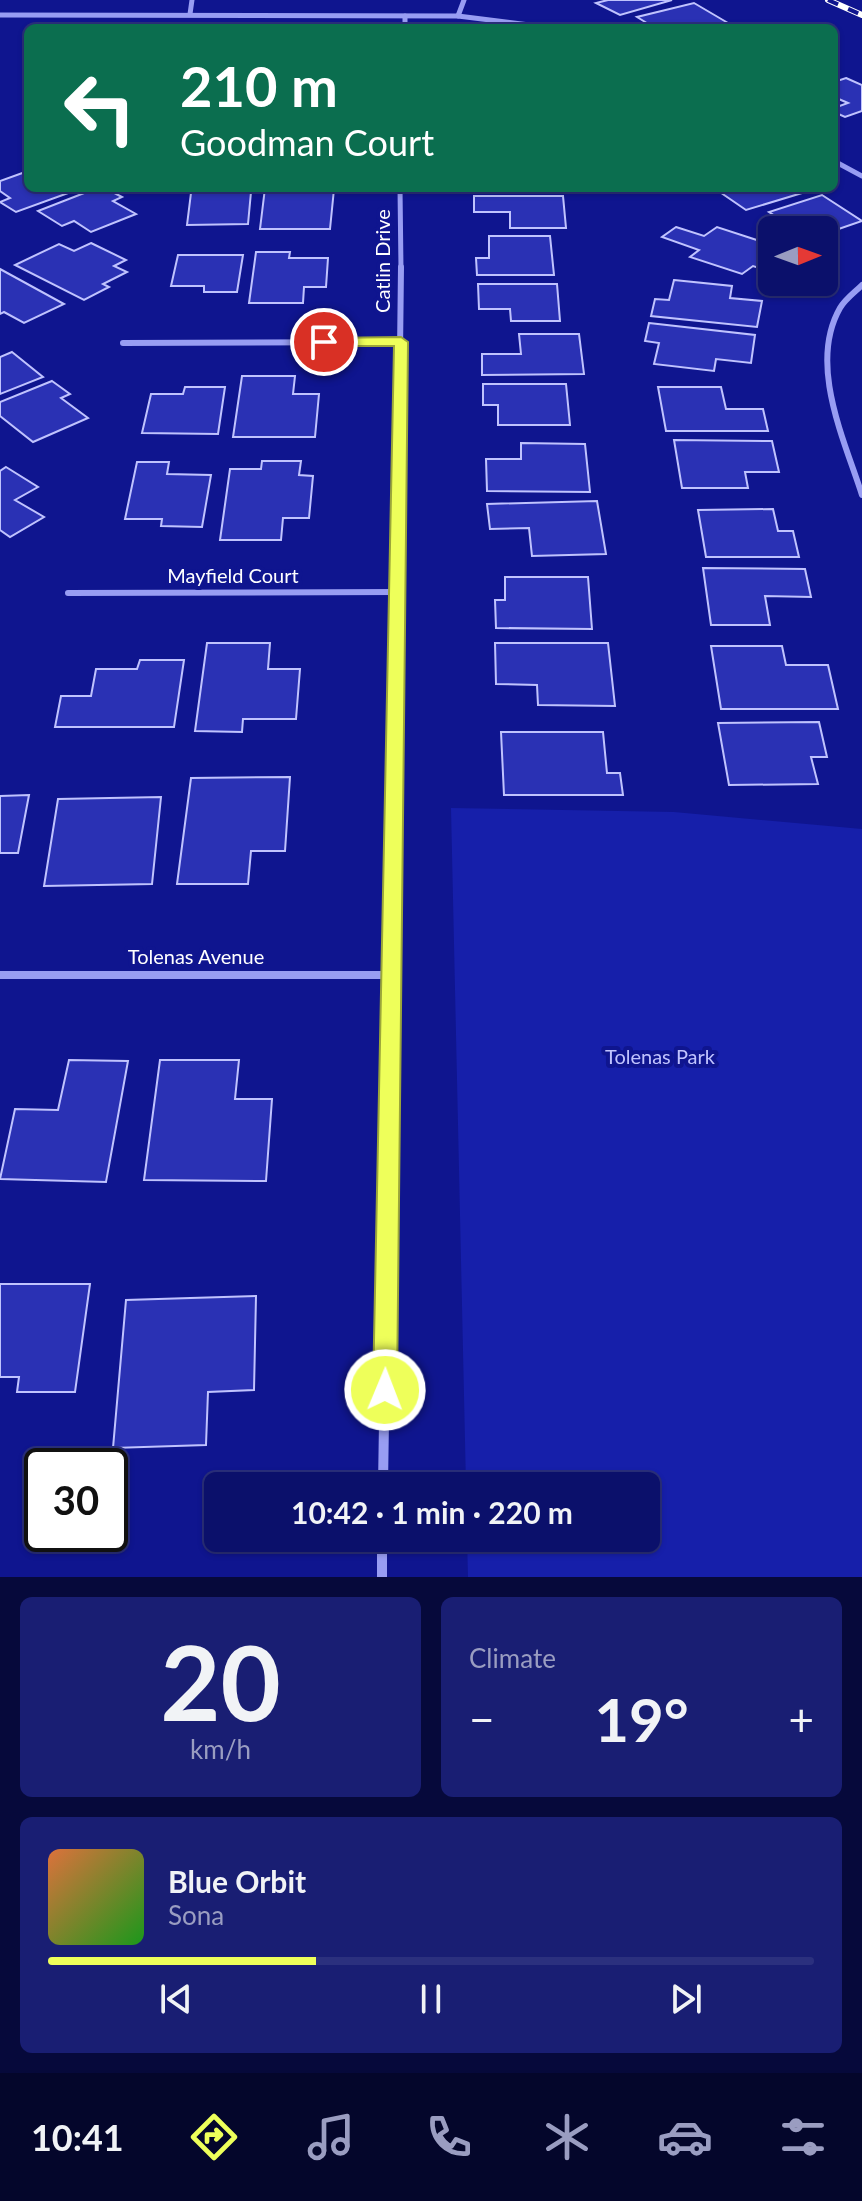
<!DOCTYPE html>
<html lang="en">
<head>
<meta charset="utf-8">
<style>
	body { margin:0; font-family:Lato,sans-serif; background:#191e73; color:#f1f3f6; height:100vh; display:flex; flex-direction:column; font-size:30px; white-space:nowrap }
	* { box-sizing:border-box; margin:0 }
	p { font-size:26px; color:#9a9dc1 }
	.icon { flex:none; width:44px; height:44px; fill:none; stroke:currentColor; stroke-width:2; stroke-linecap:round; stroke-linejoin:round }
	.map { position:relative; height:1577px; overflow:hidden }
	.side { display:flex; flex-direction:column; gap:20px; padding:20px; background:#06093b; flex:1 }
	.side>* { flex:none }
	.top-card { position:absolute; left:24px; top:24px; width:814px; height:168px; border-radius:12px; box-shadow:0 2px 6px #0004,0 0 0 2px #2b307e; background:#0b6e4f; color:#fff; overflow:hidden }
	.needle { width:52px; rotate:89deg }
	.fabs { position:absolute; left:758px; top:216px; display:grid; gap:16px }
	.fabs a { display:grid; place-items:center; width:80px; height:80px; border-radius:12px; background:#0b106b; box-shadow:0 2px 6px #0004,0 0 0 2px #2b307e; font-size:40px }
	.speed { position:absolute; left:24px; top:1448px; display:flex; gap:16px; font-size:40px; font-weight:700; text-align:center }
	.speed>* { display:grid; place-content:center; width:104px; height:104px; border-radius:50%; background:#0b106b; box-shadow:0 2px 6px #0004,0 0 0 2px #2b307e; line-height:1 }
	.speed .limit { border:4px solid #111; border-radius:12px; background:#fff; color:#111 }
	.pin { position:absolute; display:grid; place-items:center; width:68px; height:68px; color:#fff; margin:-34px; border:4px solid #fff; border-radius:50%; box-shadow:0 2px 8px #0007 }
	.me { position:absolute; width:88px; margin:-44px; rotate:1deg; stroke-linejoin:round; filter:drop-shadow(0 0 6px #0008) }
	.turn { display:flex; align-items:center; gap:28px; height:168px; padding:0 24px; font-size:36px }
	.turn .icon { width:104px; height:104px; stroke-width:2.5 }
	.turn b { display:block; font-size:56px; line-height:68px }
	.big { font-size:60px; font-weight:700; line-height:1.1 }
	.side .tile { flex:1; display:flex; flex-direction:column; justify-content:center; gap:12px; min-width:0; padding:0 28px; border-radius:12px; background:#191e73 }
	.side .dial { align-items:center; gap:0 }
	.dial b { font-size:104px; line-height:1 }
	.song { display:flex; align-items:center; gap:24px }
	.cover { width:96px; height:96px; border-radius:12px; background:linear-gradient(135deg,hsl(20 70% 55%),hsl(120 70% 35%)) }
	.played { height:8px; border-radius:4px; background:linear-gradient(90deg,#eeff5a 35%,#2b307e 35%) }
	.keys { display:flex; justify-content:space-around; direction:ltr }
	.heat { display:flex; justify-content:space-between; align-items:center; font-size:44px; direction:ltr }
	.side .tiles { flex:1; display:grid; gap:20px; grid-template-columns:1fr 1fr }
	.tile:last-child { grid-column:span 2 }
	.trip { position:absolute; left:204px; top:1472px; width:456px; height:80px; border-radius:12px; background:#0b106b; box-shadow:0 2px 6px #0004,0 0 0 2px #2b307e; font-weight:700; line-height:80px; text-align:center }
	.menu { display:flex; height:128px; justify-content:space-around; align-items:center; background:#04062b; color:#9a9dc1 }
	.menu .icon { width:56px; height:56px }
	.menu .on { color:#eeff5a }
	.menu b { font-size:36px; color:#f1f3f6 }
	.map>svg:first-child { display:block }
</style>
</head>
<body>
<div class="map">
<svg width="862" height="1577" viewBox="0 0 862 1577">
	<rect width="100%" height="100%" fill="#0f158f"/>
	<polygon fill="#161faa" points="451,808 674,812 862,829 862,1577 468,1577 467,1538 646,1538 646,1486 466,1486"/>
	<g fill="#2a31b4" stroke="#c0c3fe" stroke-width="2">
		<polygon points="608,0 672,0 620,15 596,3"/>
		<polygon points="694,3 728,23 707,28 655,28 637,17"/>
		<polygon points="846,78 862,85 862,111 845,117 834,112 834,108 848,103 834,97 834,82"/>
		<polygon points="28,171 28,188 82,188 16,212 0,202 10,198 0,191 0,181"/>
		<polygon points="97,188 105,188 122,197 113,201 136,214 91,232 74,221 62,226 38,211"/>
		<polygon points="265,188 334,189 330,229 260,229"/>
		<polygon points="714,188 808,188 812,190 746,210"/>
		<polygon points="251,192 248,224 187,225 191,193"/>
		<polygon points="822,195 862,221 824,234 824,230 797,230 769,212"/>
		<polygon points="474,196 563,196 566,228 510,228 510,212 474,212"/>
		<polygon points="676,227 704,236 717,227 772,245 772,272 753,266 742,274 690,257 699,250 662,237"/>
		<polygon points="489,236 550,236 554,275 477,275 476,258 489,258"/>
		<polygon points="91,243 126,260 114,266 127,272 103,284 109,287 84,300 15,265 59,244 74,251"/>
		<polygon points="256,252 290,252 289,258 328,258 326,287 304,287 303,303 249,303"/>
		<polygon points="178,255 243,255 237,292 204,292 204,286 171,286"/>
		<polygon points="0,269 64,304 24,323 4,312 0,314"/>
		<polygon points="674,280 732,286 730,298 762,301 757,327 651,316 655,299 669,300"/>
		<polygon points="478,284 557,284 560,321 511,321 510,309 479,309"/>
		<polygon points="649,323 755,335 751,363 716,359 714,371 654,364 659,343 645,341"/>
		<polygon points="519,334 579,334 584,374 482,375 482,354 521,354"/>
		<polygon points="12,352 43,377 0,394 0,357"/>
		<polygon points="242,376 295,376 293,394 319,394 315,437 233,437"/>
		<polygon points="52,381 70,394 61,398 88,418 33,442 0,416 0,402"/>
		<polygon points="483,384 566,384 570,425 498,425 498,405 483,405"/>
		<polygon points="185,387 225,387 218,434 142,433 151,394 183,394"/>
		<polygon points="658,387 721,387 726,409 763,409 768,431 666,431"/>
		<polygon points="674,440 772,441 779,472 745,472 748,488 682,488"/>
		<polygon points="521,443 585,444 590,492 487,491 486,459 521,459"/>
		<polygon points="262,461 301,461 299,475 313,476 309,518 283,518 281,540 220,540 230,469 261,469"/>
		<polygon points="137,462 169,462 167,474 211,475 202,527 161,526 162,519 125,519"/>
		<polygon points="6,467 38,487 15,500 44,517 10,537 0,530 0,471"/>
		<polygon points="597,501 606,554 532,556 529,528 490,529 487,504"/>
		<polygon points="773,509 778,531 793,531 799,557 706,557 698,510"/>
		<polygon points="703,568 805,569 811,597 765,596 770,625 711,625"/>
		<polygon points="505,577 588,577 592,629 496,628 495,600 505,600"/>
		<polygon points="207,643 270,643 268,669 300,669 296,719 243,719 242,732 195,731"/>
		<polygon points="495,643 608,643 615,706 538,705 537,685 496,684"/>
		<polygon points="711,646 782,646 786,665 828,665 838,709 721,709"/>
		<polygon points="140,660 184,660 174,727 55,727 61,696 91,696 96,669 137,669"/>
		<polygon points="819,722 827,757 811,757 818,784 729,785 718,723"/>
		<polygon points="501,732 603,732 607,773 620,773 623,795 504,795"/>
		<polygon points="290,777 285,851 251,851 248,884 177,884 191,778"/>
		<polygon points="29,795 18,853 0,853 0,796"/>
		<polygon points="161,797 152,884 44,886 58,799"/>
		<polygon points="69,1060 128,1061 106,1182 0,1179 15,1109 58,1110"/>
		<polygon points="160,1060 239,1060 235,1099 272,1099 266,1181 144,1180"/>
		<polygon points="0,1284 90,1284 75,1392 17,1392 19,1377 0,1377"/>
		<polygon points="256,1296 254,1390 208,1392 206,1445 113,1448 126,1300"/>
	</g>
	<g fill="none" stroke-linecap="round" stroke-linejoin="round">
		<g stroke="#989df3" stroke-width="5">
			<polyline points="190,14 192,0"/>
			<polyline points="0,15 458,16 553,28"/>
			<polyline points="405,16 405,28"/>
			<polyline points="458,16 464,0"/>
			<polyline points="834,161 862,176"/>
			<polyline points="400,188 401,269"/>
		</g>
		<g stroke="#989df3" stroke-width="6">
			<path d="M862 285C855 292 845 299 840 308 808 364 844 439 862 495"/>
			<polyline points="123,343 401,342"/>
			<polyline points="68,593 397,592"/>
			<polyline points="397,607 401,267"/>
		</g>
		<g stroke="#989df3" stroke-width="8">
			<polyline points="0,975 392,975"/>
			<polyline points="390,1036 397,605"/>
		</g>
		<g stroke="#989df3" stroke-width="10">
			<polyline points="383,1486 390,1034"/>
			<polyline points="382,1538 382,1577"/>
		</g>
		<g stroke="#fff" stroke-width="6">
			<polyline id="rail" points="828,0 862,15"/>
		</g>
		<use href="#rail" stroke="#0f158f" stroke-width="4" stroke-dasharray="11" stroke-linecap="butt"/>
	</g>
	<polygon fill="#eeff5a" stroke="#9ba63a" stroke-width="2" points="401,337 408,342 397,1390 394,1398 385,1401 376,1398 373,1390 394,346 324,346 317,342 324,338"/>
	<g text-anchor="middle" stroke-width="8" stroke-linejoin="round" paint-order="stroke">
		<g font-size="20" fill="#fff" stroke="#0f158f">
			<text transform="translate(383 261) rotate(-90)" y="7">Catlin Drive</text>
			<text x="233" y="583">Mayfield Court</text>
			<text x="196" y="964">Tolenas Avenue</text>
		</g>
		<g font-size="20" fill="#c0c3fe" stroke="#0f158f">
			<text x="660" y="1064">Tolenas Park</text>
		</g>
	</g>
</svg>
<div class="fabs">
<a><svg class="needle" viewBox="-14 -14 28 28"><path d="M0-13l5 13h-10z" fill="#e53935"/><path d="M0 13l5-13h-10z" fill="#9a9dc1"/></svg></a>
</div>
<div class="speed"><div class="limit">30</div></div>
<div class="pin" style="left:324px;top:342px;background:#d93025"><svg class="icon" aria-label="arrive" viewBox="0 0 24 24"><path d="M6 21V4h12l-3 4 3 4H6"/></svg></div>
<svg class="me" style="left:385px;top:1390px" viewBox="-20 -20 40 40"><circle r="17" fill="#eeff5a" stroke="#fff" stroke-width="3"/><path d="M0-11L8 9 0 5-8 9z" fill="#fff"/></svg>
<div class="trip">10:42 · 1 min · 220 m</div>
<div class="top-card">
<div class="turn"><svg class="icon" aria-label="left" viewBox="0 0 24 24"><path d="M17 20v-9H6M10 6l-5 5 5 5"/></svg><div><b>210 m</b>Goodman Court</div></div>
</div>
</div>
<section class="side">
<div class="tiles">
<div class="tile dial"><b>20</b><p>km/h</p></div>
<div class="tile"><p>Climate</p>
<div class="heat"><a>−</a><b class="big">19°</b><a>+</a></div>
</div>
<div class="tile">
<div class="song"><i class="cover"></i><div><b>Blue Orbit</b><p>Sona</p></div></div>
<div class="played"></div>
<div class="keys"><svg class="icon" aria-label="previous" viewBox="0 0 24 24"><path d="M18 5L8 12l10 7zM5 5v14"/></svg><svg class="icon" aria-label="pause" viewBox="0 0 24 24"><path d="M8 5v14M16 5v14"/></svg><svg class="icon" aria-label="next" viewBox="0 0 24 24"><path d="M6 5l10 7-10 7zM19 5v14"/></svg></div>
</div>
</div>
</section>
<nav class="menu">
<b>10:41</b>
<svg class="icon on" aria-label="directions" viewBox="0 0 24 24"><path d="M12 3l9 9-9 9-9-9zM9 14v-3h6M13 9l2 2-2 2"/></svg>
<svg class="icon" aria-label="music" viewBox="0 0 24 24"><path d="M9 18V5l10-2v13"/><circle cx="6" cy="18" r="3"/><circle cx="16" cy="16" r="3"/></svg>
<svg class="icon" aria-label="phone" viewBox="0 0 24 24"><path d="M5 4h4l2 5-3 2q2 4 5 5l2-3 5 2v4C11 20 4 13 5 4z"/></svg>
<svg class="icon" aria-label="climate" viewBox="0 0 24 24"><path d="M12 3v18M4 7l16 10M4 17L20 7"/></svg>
<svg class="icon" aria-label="car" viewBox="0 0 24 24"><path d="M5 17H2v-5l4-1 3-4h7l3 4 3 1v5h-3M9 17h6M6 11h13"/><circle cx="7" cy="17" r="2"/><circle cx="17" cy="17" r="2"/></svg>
<svg class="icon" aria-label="filters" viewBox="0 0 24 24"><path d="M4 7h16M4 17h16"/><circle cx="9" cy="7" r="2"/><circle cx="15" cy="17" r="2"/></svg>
</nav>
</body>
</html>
